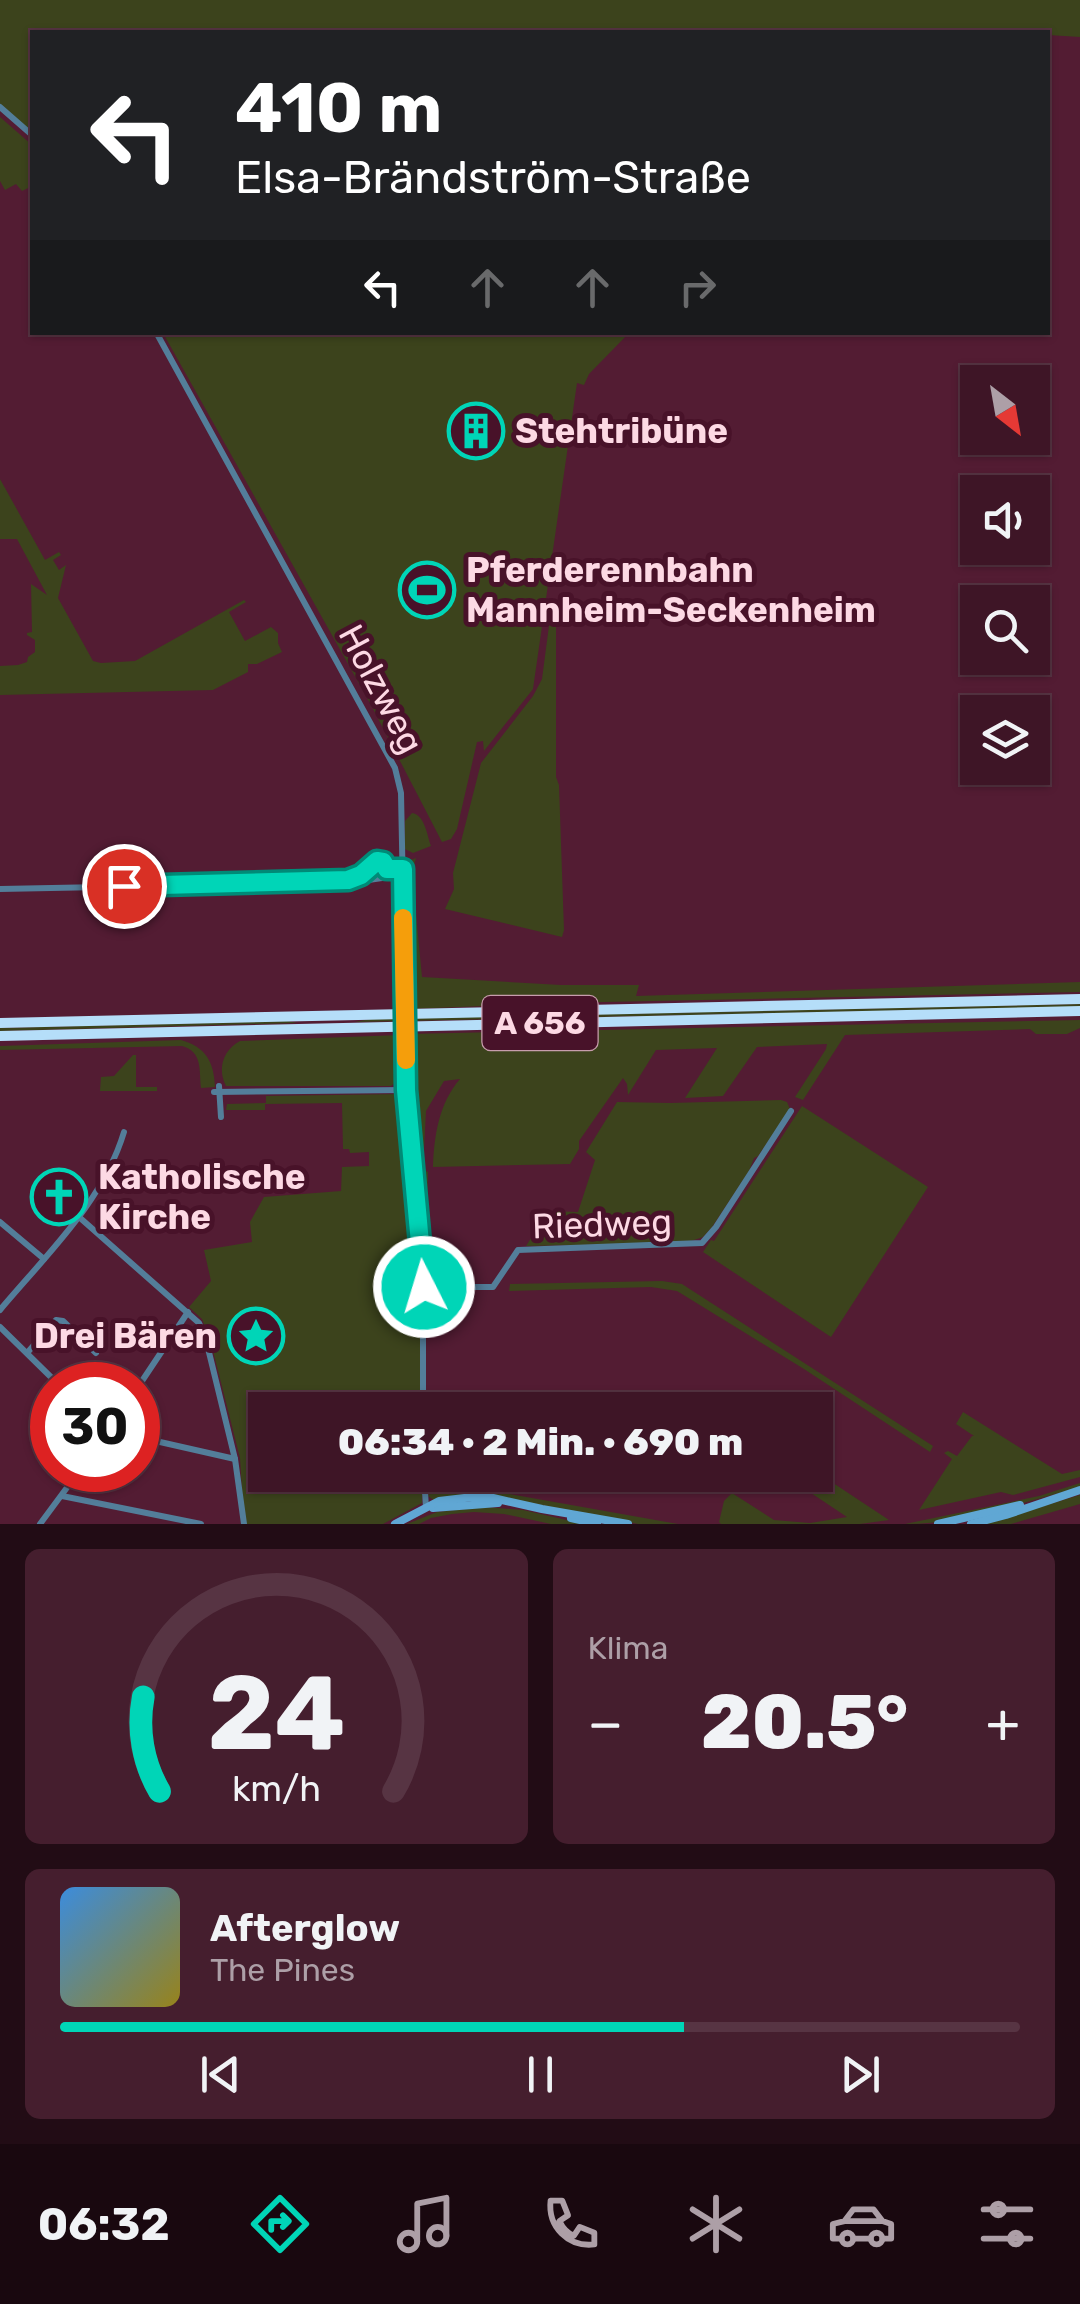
<!DOCTYPE html>
<html lang="de">
<head>
<meta charset="utf-8">
<style>
	body { margin:0; font-family:Rubik,sans-serif; background:#451e2e; color:#f1f3f6; height:100vh; display:flex; flex-direction:column; font-size:38px; white-space:nowrap }
	* { box-sizing:border-box; margin:0 }
	p { font-size:32px; color:#ad9fa7 }
	.icon { flex:none; width:55px; height:55px; fill:none; stroke:currentColor; stroke-width:2; stroke-linecap:round; stroke-linejoin:round }
	.map { position:relative; height:1524px; overflow:hidden }
	.drawer { display:flex; flex-direction:column; gap:25px; padding:25px; background:#220c15; flex:1 }
	.drawer>* { flex:none }
	.banner { position:absolute; left:30px; top:30px; width:1020px; height:305px; border-radius:0px; box-shadow:0 2px 8px #0004,0 0 0 2px #573443; background:#202124; color:#fff; overflow:hidden }
	.needle { width:65px; rotate:149deg }
	.buttons { position:absolute; left:960px; top:365px; display:grid; gap:20px }
	.buttons a { display:grid; place-items:center; width:90px; height:90px; border-radius:0px; background:#3e1526; box-shadow:0 2px 8px #0004,0 0 0 2px #573443; font-size:50px }
	.speed { position:absolute; left:30px; top:1362px; display:flex; gap:20px; font-size:50px; font-weight:700; text-align:center }
	.speed>* { display:grid; place-content:center; width:130px; height:130px; border-radius:50%; background:#3e1526; box-shadow:0 2px 8px #0004,0 0 0 2px #573443; line-height:1 }
	.speed .limit { border:15px solid #d22; background:#fff; color:#111 }
	.pin { position:absolute; display:grid; place-items:center; width:85px; height:85px; color:#fff; margin:-42px; border:5px solid #fff; border-radius:50%; box-shadow:0 2px 10px #0007 }
	.me { position:absolute; width:110px; margin:-55px; rotate:355deg; stroke-linejoin:round; filter:drop-shadow(0 0 8px #0008) }
	.turn { display:flex; align-items:center; gap:35px; height:210px; padding:0 40px; font-size:45px }
	.turn .icon { width:130px; height:130px; stroke-width:2.5 }
	.turn b { display:block; font-size:70px; line-height:85px }
	.lanes { display:flex; align-items:center; height:95px; padding:0 40px; background:#0003; justify-content:center; gap:50px; direction:ltr }
	.lanes .off { opacity:.35 }
	.big { font-size:75px; font-weight:800; line-height:1.1 }
	.drawer .tile { flex:1; display:flex; flex-direction:column; justify-content:center; gap:15px; min-width:0; padding:0 35px; border-radius:15px; background:#451e2e }
	.drawer .dial { align-items:center; gap:0 }
	.dial svg { height:260px; overflow:visible; fill:none; stroke:#573443; stroke-width:7; stroke-linecap:round; text-anchor:middle }
	.dial text { fill:#f1f3f6; stroke:none }
	.song { display:flex; align-items:center; gap:30px }
	.cover { width:120px; height:120px; border-radius:15px; background:linear-gradient(135deg,hsl(210 70% 55%),hsl(50 70% 35%)) }
	.played { height:10px; border-radius:5px; background:linear-gradient(90deg,#00d5b7 65%,#573443 65%) }
	.keys { display:flex; justify-content:space-around; direction:ltr }
	.heat { display:flex; justify-content:space-between; align-items:center; font-size:55px; direction:ltr }
	.drawer .tiles { flex:1; display:grid; gap:25px; grid-template-columns:1fr 1fr }
	.tile:last-child { grid-column:span 2 }
	.trip { position:absolute; left:248px; top:1392px; width:585px; height:100px; border-radius:0px; background:#3e1526; box-shadow:0 2px 8px #0004,0 0 0 2px #573443; font-weight:800; line-height:100px; text-align:center }
	.tab-bar { display:flex; height:160px; justify-content:space-around; align-items:center; background:#19080f; color:#ad9fa7 }
	.tab-bar .icon { width:70px; height:70px }
	.tab-bar .current { color:#00d5b7 }
	.tab-bar b { font-size:45px; color:#f1f3f6 }
	.map>svg:first-child { display:block }
</style>
</head>
<body>
<div class="map">
<svg width="1080" height="1524" viewBox="0 0 1080 1524">
	<rect width="100%" height="100%" fill="#531c33"/>
	<g fill="#3c431c">
		<polygon points="0,0 1080,0 1080,37 1048,35 1048,32 32,32 32,138 0,110"/>
		<polygon points="0,117 32,145 32,186 22,191 16,184 5,190 0,181"/>
		<polygon points="163,333 629,333 589,374 584,385 577,383 533,689 484,751 483,741 477,742 457,829 451,839 442,842 371,705"/>
		<polygon points="0,479 45,560 59,552 61,555 53,560 59,570 66,565 58,598 93,661 101,663 135,661 244,600 246,602 229,612 245,641 271,627 278,633 278,643 282,652 257,664 248,664 248,672 213,690 0,695 0,666 18,665 27,662 28,657 35,652 35,640 27,635 27,633 32,632 31,584 47,595 17,539 0,539"/>
		<polygon points="550,618 556,618 556,777 559,785 564,930 562,937 445,909 454,889 453,873 481,763 533,696 542,679"/>
		<path d="M412 813C425 815 427 835 431 846L413 853 405 849V821Z"/>
		<polygon points="416,858 412,872 422,977 561,985 639,985 636,996 1080,982 1080,992 556,1003 409,1009 408,861"/>
		<polygon points="1080,1004 1080,1007 355,1022 370,1019"/>
		<path d="M1080 1020V1028L1067 1034H1036L1030 1029 845 1035 803 1100 795 1097 826 1049 827 1044 757 1047 723 1096 685 1098 717 1048 656 1050 628 1095 627 1084 623 1078 579 1141V1149L570 1164 433 1167C434 1136 439 1103 460 1079L444 1081 426 1111 423 1169 428 1172 426 1267 407 1034Z"/>
		<polygon points="287,1021 297,1023 0,1031 0,1028"/>
		<path d="M400 1035 402 1077 391 1086H226C217 1069 223 1050 240 1041Z"/>
		<path d="M181 1040C206 1047 214 1062 215 1087L201 1088C199 1070 203 1052 182 1046L0 1050V1046Z"/>
		<polygon points="133,1055 136,1055 136,1087 157,1087 157,1091 100,1091 101,1077 114,1076"/>
		<polygon points="402,1094 407,1126 418,1270 422,1288 421,1410 265,1410 265,1475 422,1475 422,1503 383,1524 244,1524 240,1458 210,1339 202,1319 189,1307 211,1281 204,1250 252,1242 250,1222 264,1197 341,1191 342,1167 369,1166 369,1152 350,1153 349,1149 343,1149 342,1103 265,1104 265,1110 226,1110 227,1104 266,1103 266,1096"/>
		<polygon points="781,1100 787,1102 790,1109 758,1156 754,1158 749,1171 712,1227 703,1237 685,1243 526,1246 548,1211 578,1212 595,1160 586,1152 617,1102 670,1103"/>
		<polygon points="802,1106 928,1187 831,1337 703,1252 711,1240 714,1241"/>
		<polygon points="662,1281 682,1284 933,1446 930,1452 804,1369 677,1291 651,1287 509,1291 510,1284"/>
		<polygon points="963,1412 1062,1474 1080,1470 1080,1477 1013,1495 1001,1492 919,1510 952,1459 944,1453 948,1451 957,1456 972,1436 974,1436 956,1424"/>
		<polygon points="815,1471 889,1520 860,1524 721,1524 719,1522 724,1501 732,1493 774,1520 810,1523 847,1517 784,1475 815,1475"/>
		<path d="M1080 1483V1487L1066 1491C1014 1505 959 1524 905 1524L1039 1496Z"/>
		<polygon points="432,1489 446,1492 487,1490 678,1524 638,1524 500,1497 435,1501 428,1496"/>
		<polygon points="1080,1495 1080,1504 1011,1524 984,1524"/>
		<polygon points="485,1507 523,1510 584,1524 551,1524 504,1514 474,1512 452,1514 431,1518 419,1524 407,1524 437,1512"/>
	</g>
	<g fill="none" stroke-linecap="round" stroke-linejoin="round">
		<g stroke="#537e9a" stroke-width="6">
			<polyline points="0,107 32,135"/>
			<polyline points="156,332 395,768 401,793 405,995"/>
			<polyline points="0,889 355,882 382,878 387,869 383,862 374,862 369,867 369,872 373,878"/>
			<polyline points="406,1045 409,1130 423,1287 423,1410"/>
			<polyline points="219,1086 221,1117"/>
			<polyline points="214,1092 406,1090"/>
			<polyline points="79,1217 199,1323 206,1340 235,1459 244,1524"/>
			<polyline points="0,1222 44,1259"/>
			<polyline points="423,1287 493,1287 518,1250 702,1243 716,1227 791,1111"/>
			<path d="M0 1310C46 1255 103 1202 124 1132"/>
			<polyline points="0,1327 59,1385"/>
			<polyline points="27,1353 56,1320 63,1321 96,1353"/>
			<polyline points="138,1387 188,1312"/>
			<polyline points="138,1437 235,1459"/>
			<polyline points="424,1475 426,1508"/>
			<polyline points="62,1496 201,1524"/>
			<polyline points="40,1524 80,1470"/>
		</g>
		<g stroke="#60a7d4" stroke-width="8">
			<polyline points="433,1508 498,1503"/>
			<polyline points="571,1518 597,1524"/>
			<polyline points="395,1524 439,1501 473,1497 493,1498 542,1509 628,1524"/>
			<polyline points="938,1524 1020,1505"/>
			<polyline points="971,1524 1006,1515 1080,1490"/>
		</g>
		<g stroke="#b5def9" stroke-width="10">
			<polyline points="0,1023 1080,999"/>
			<polyline points="0,1036 1080,1011"/>
		</g>
		<polyline stroke="#537e9a" stroke-width="6" points="405,995 406,1045"/>
	</g>
	<g fill="none" stroke-linecap="round" stroke-linejoin="round">
		<g stroke="#008a77" stroke-width="25">
			<polyline id="route" points="124,886 348,880 361,875 377,861 383,862 387,869 403,869 406,1090 424,1287"/>
		</g>
		<use href="#route" stroke="#00d5b7" stroke-width="18"/>
		<polyline stroke="#f59e0b" stroke-width="18" points="403,918 406,1060"/>
	</g>
	<defs>
		<g id="building-ring" transform="scale(2.875)"><circle r="9.5" fill="#481229" stroke="#00d5b7" stroke-width="1.5"/><path d="M-4-6H4V6H1V3H-1V6H-4ZM-2.5-4.3h1.7v1.8h-1.7ZM.8-4.3h1.7v1.8H.8ZM-2.5-1h1.7V.8h-1.7ZM.8-1h1.7V.8H.8Z" fill="#00d5b7"/></g>
		<g id="stadium-ring" transform="scale(2.875)"><circle r="9.5" fill="#481229" stroke="#00d5b7" stroke-width="1.5"/><path d="M0-5a6.5 5 0 1 0 0 10a6.5 5 0 1 0 0-10ZM-3.5-1.8h7v3.6h-7Z" fill="#00d5b7"/></g>
		<g id="church-ring" transform="scale(2.875)"><circle r="9.5" fill="#481229" stroke="#00d5b7" stroke-width="1.5"/><path d="M-1.2-6h2.4v3.5h3.3v2.4h-3.3V6h-2.4V-.1h-3.3v-2.4h3.3Z" fill="#00d5b7"/></g>
		<g id="sight-ring" transform="scale(2.875)"><circle r="9.5" fill="#481229" stroke="#00d5b7" stroke-width="1.5"/><path d="M0-6L1.8-2.2L6-1.7L2.9 1.2L3.7 5.4L0 3.3L-3.7 5.4L-2.9 1.2L-6-1.7L-1.8-2.2Z" fill="#00d5b7"/></g>
	</defs>
	<g fill-rule="evenodd">
		<use href="#building-ring" x="476" y="431"/>
		<use href="#stadium-ring" x="427" y="590"/>
		<use href="#church-ring" x="59" y="1197"/>
		<use href="#sight-ring" x="256" y="1336"/>
	</g>
	<g text-anchor="middle" stroke-width="10" stroke-linejoin="round" paint-order="stroke">
		<rect fill="#481229" stroke="#c79dac" stroke-width="2.5" x="482.5" y="996" width="115" height="54" rx="8"/>
		<g font-size="32" font-weight="bold" fill="#fdd9e4">
			<text x="540" y="1034">A 656</text>
		</g>
		<g font-size="35" font-weight="bold" fill="#fdd9e4" stroke="#481229" text-anchor="start">
			<text x="515" y="443">Stehtribüne</text>
			<text x="466" y="582">Pferderennbahn<tspan x="466" dy="40">Mannheim-Seckenheim</tspan></text>
			<text x="98" y="1189">Katholische<tspan x="98" dy="40">Kirche</tspan></text>
			<text x="217" y="1348" text-anchor="end">Drei Bären</text>
		</g>
		<g font-size="35" fill="#fdd9e4" stroke="#481229">
			<text transform="translate(381 689) rotate(62)" y="12">Holzweg</text>
			<text transform="translate(602 1224) rotate(-2)" y="12">Riedweg</text>
		</g>
	</g>
</svg>
<div class="buttons">
<a><svg class="needle" viewBox="-14 -14 28 28"><path d="M0-13l5 13h-10z" fill="#e53935"/><path d="M0 13l5-13h-10z" fill="#ad9fa7"/></svg></a>
<a><svg class="icon" aria-label="sound" viewBox="0 0 24 24"><path d="M4 9h4l5-4v14l-5-4H4zM17 9q2 3 0 6"/></svg></a>
<a><svg class="icon" aria-label="search" viewBox="0 0 24 24"><circle cx="10" cy="10" r="6"/><path d="M15 15l6 6"/></svg></a>
<a><svg class="icon" aria-label="layers" viewBox="0 0 24 24"><path d="M12 4l9 5-9 5-9-5zM3 14l9 5 9-5"/></svg></a>
</div>
<div class="speed"><div class="limit">30</div></div>
<div class="pin" style="left:124px;top:886px;background:#d93025"><svg class="icon" aria-label="arrive" viewBox="0 0 24 24"><path d="M6 21V4h12l-3 4 3 4H6"/></svg></div>
<svg class="me" style="left:424px;top:1287px" viewBox="-20 -20 40 40"><circle r="17" fill="#00d5b7" stroke="#fff" stroke-width="3"/><path d="M0-11L8 9 0 5-8 9z" fill="#fff"/></svg>
<div class="trip">06:34 · 2 Min. · 690 m</div>
<div class="banner">
<div class="turn"><svg class="icon" aria-label="left" viewBox="0 0 24 24"><path d="M17 20v-9H6M10 6l-5 5 5 5"/></svg><div><b>410 m</b>Elsa-Brändström-Straße</div></div>
<div class="lanes"><svg class="icon" aria-label="left" viewBox="0 0 24 24"><path d="M17 20v-9H6M10 6l-5 5 5 5"/></svg><svg class="icon off" aria-label="ahead" viewBox="0 0 24 24"><path d="M12 20V5M6 11l6-6 6 6"/></svg><svg class="icon off" aria-label="ahead" viewBox="0 0 24 24"><path d="M12 20V5M6 11l6-6 6 6"/></svg><svg class="icon off" aria-label="right" viewBox="0 0 24 24"><path d="M7 20v-9h11M14 6l5 5-5 5"/></svg></div>
</div>
</div>
<section class="drawer">
<div class="tiles">
<div class="tile dial"><svg viewBox="0 0 100 80">
<path d="M14 69A42 42 0 1 1 86 69"/>
<path d="M14 69A42 42 0 0 1 9 40" stroke="#00d5b7"/>
<text x="50" y="56" font-size="32" font-weight="700">24</text>
<text x="50" y="72" font-size="11">km/h</text>
</svg></div>
<div class="tile"><p>Klima</p>
<div class="heat"><a>−</a><b class="big">20.5°</b><a>+</a></div>
</div>
<div class="tile">
<div class="song"><i class="cover"></i><div><b>Afterglow</b><p>The Pines</p></div></div>
<div class="played"></div>
<div class="keys"><svg class="icon" aria-label="previous" viewBox="0 0 24 24"><path d="M18 5L8 12l10 7zM5 5v14"/></svg><svg class="icon" aria-label="pause" viewBox="0 0 24 24"><path d="M8 5v14M16 5v14"/></svg><svg class="icon" aria-label="next" viewBox="0 0 24 24"><path d="M6 5l10 7-10 7zM19 5v14"/></svg></div>
</div>
</div>
</section>
<nav class="tab-bar">
<b>06:32</b>
<svg class="icon current" aria-label="directions" viewBox="0 0 24 24"><path d="M12 3l9 9-9 9-9-9zM9 14v-3h6M13 9l2 2-2 2"/></svg>
<svg class="icon" aria-label="music" viewBox="0 0 24 24"><path d="M9 18V5l10-2v13"/><circle cx="6" cy="18" r="3"/><circle cx="16" cy="16" r="3"/></svg>
<svg class="icon" aria-label="phone" viewBox="0 0 24 24"><path d="M5 4h4l2 5-3 2q2 4 5 5l2-3 5 2v4C11 20 4 13 5 4z"/></svg>
<svg class="icon" aria-label="climate" viewBox="0 0 24 24"><path d="M12 3v18M4 7l16 10M4 17L20 7"/></svg>
<svg class="icon" aria-label="car" viewBox="0 0 24 24"><path d="M5 17H2v-5l4-1 3-4h7l3 4 3 1v5h-3M9 17h6M6 11h13"/><circle cx="7" cy="17" r="2"/><circle cx="17" cy="17" r="2"/></svg>
<svg class="icon" aria-label="filters" viewBox="0 0 24 24"><path d="M4 7h16M4 17h16"/><circle cx="9" cy="7" r="2"/><circle cx="15" cy="17" r="2"/></svg>
</nav>
</body>
</html>
